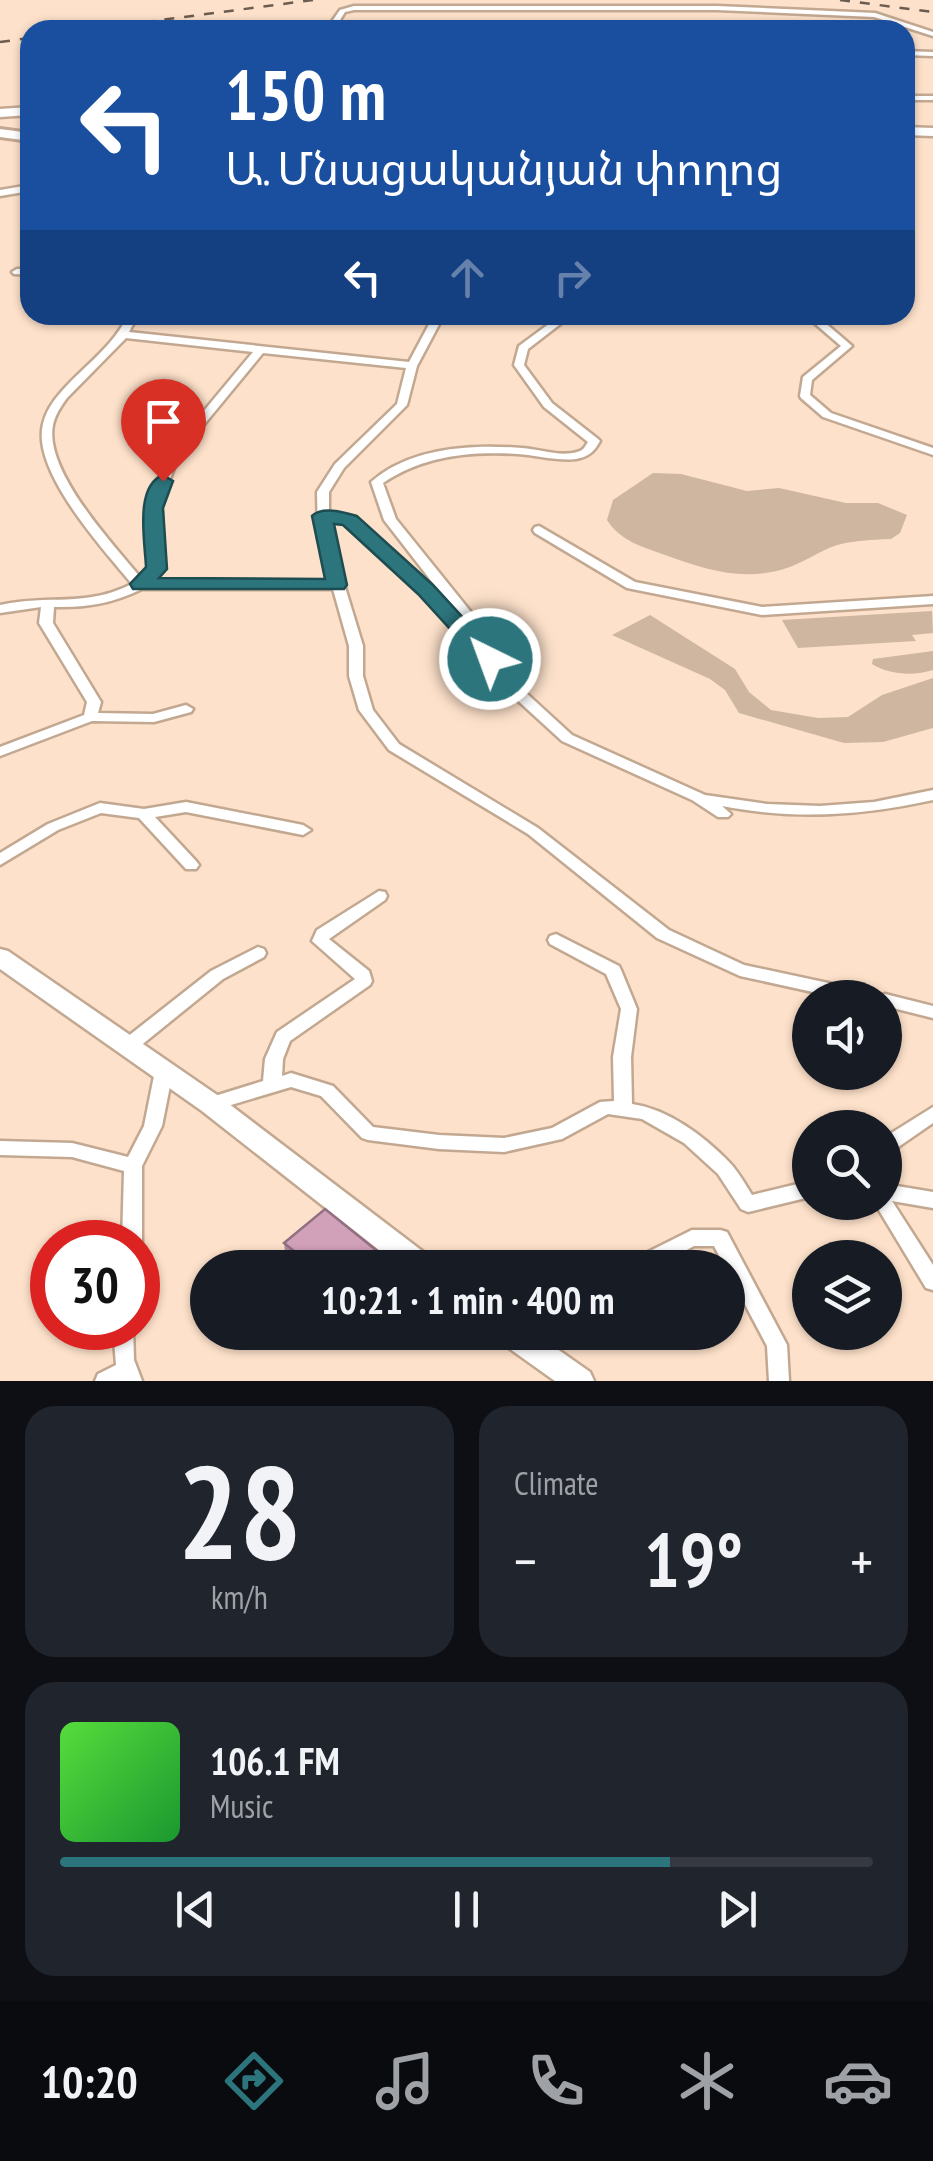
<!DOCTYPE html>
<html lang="en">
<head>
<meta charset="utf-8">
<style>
	body { margin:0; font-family:"PT Sans Narrow","Noto Sans Armenian",sans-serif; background:#20242c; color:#f1f3f6; height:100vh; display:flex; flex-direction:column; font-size:38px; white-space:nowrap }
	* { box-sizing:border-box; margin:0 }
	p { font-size:32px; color:#9ea1a6 }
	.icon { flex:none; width:55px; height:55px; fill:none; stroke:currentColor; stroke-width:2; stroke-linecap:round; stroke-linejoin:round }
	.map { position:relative; height:1381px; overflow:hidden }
	.panel { display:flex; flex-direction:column; gap:25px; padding:25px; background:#0d0f14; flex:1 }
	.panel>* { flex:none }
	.top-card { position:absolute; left:20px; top:20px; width:895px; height:305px; border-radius:30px; box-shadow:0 2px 8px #0004; background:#1a4fa0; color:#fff; overflow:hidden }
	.buttons { position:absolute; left:792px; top:980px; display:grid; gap:20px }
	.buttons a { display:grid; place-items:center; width:110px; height:110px; border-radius:50%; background:#171b24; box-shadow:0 2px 8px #0004; font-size:50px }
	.speed { position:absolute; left:30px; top:1220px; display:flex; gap:20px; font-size:50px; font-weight:700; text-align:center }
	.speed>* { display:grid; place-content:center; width:130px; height:130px; border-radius:50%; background:#171b24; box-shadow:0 2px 8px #0004; line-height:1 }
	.speed .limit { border:15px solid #d22; background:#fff; color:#111 }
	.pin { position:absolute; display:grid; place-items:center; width:85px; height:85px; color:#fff; margin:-102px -42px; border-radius:50% 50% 50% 0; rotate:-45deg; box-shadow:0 0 10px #0007 }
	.pin .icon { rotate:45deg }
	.me { position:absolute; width:110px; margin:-55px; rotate:318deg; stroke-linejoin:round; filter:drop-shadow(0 0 8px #0008) }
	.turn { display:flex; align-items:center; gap:35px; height:210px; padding:0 40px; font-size:45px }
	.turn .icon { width:130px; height:130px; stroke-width:2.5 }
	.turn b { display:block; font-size:70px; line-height:85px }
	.lanes { display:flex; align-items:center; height:95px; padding:0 40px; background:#0003; justify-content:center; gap:50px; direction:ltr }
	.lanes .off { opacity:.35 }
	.big { font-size:75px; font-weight:700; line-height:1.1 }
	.panel .widget { flex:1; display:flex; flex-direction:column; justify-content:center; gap:15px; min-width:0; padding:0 35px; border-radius:30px; background:#20242c }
	.panel .dial { align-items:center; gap:0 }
	.dial b { font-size:130px; line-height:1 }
	.song { display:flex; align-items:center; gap:30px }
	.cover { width:120px; height:120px; border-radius:15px; background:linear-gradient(135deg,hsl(110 70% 55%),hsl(130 70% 35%)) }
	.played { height:10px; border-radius:5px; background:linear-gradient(90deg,#2c757d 75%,#363941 75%) }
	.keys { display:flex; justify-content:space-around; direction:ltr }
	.heat { display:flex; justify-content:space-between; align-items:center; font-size:55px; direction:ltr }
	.panel .tiles { flex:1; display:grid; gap:25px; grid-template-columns:1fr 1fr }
	.widget:last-child { grid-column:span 2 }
	.trip { position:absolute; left:190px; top:1250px; width:555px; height:100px; border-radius:50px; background:#171b24; box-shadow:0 2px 8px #0004; font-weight:700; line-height:100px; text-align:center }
	.tab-bar { display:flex; height:160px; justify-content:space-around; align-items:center; background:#090b0e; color:#9ea1a6 }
	.tab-bar .icon { width:70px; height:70px }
	.tab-bar .selected { color:#2c757d }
	.tab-bar b { font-size:45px; color:#f1f3f6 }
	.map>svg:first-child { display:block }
</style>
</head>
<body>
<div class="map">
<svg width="933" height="1381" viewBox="0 0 933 1381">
	<rect width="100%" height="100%" fill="#fde1ca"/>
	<g fill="#cfb6a1">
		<path d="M653 473 681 474 747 491 779 488 846 503H878L907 515 900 533 891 539C870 540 849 540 829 548 815 554 802 563 787 568 744 582 706 570 665 555 643 547 620 541 607 520L613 500Z"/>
		<polygon points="932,611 933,633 912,635 916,641 798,648 782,620"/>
		<polygon points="650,615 735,669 749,692 771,710 818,718 848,717 882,695 933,678 933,728 883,742 844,743 739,713 725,690 710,679 612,635"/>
		<path d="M933 651V670C914 676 889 675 872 664L873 659Z"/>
	</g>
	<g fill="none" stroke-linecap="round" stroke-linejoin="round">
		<g stroke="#c3a891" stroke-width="5">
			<g id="street">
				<polygon points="354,6 717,6 875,13 933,32 933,36 874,17 717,10 354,10 345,12 334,30 326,30 340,10"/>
				<polygon points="905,51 933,52 933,56 905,55"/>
				<rect x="905" y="96" width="28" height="4"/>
				<polygon points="30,185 30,191 0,196 0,190"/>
				<polygon points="17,269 30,269 30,275 14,274 12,272"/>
				<path d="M128 315H138L129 332 409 362 434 315H444L417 366 407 405 344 468 329 492V513L354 517 429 586 481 645 384 520 371 482C410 447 472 444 522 448 539 449 560 457 577 452 584 450 584 448 588 442L544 407 514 365 519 346 561 315H572L528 349 524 365 552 403 598 439 600 441C594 452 588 457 576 459 560 461 544 457 528 455 478 450 425 454 383 483L396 519 483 627 495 645V661L512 680 572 735 705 795 767 804 820 806 874 802 933 790V800C860 816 796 820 722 806L731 814 728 817H718L692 800 562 741 502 686 421 592 346 523 330 521V538L363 646V676L373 710 399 744 538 828 669 930 744 965 870 992 876 994 878 997 885 994 933 1006V1018L885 1006V998H840L740 976 657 938 528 834 389 750 359 710 349 676V646L333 589H142C113 603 87 608 54 607L53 623 101 702 98 713 153 714 186 705 193 709 191 712 154 722 92 721 0 756V747L84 715 87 702 39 623 41 607 0 613V605C49 594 85 608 132 584 104 550 31 471 43 424 46 411 53 401 62 391 85 365 113 347 128 315ZM126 338 253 352 168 454 147 508 150 568 140 577C113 544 44 471 53 425 55 415 61 406 67 398ZM263 353 406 368 397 404 335 464 317 492 318 538 330 581H151L162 569 159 508 179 455Z"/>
				<polygon points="805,315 816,315 852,346 812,380 810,395 831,413 933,448 933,455 823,417 801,398 800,396 803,377 841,346"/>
				<polygon points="539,526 635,582 762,607 933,596 933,604 762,615 627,588 535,533 533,530 535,527"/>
				<polygon points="186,802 303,825 311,830 303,835 186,812 155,817 196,861 199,865 196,869 186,869 139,818 101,813 58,830 0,865 0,853 48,824 95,805 100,803 144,809"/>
				<path d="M379 891 385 892 387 896 385 900 329 939 369 971 372 981 370 985 290 1041 283 1059 282 1076 291 1073 333 1086 373 1127 439 1135 504 1138 552 1128 600 1102 614 1101 613 1057 621 1009 606 974 550 944 548 940 550 936 556 934 619 966 621 970 637 1009 631 1057 632 1104C668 1109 704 1136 729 1162 738 1171 745 1184 752 1195L810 1181V1197L748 1212 741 1209 718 1174 684 1143 642 1119 608 1114 562 1139 504 1152 439 1149 368 1140 362 1138 321 1096 291 1087 211 1111 205 1109 202 1104 205 1099 263 1081 265 1059 277 1032 355 979 312 941 317 930Z"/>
				<polygon points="258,947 264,949 266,953 264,957 223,979 134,1051 128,1052 122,1051 119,1046 122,1041 211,971"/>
				<polygon points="164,1064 170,1066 173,1071 162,1126 142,1166 142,1242 139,1248 138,1242 122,1242 124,1171 72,1157 0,1155 0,1141 72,1143 128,1157 144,1126 155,1071 158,1066"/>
				<polygon points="933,1107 933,1123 891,1152 885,1154 885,1137"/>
				<polygon points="885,1184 933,1192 933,1208 892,1201 933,1265 933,1290 926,1288 874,1202 885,1202"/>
				<polygon points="692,1230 720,1230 727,1232 787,1345 789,1381 769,1381 767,1346 714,1246 694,1246 654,1268 625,1268 628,1262"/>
				<polygon points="113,1328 133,1328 134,1360 142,1381 95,1381 98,1374 116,1365"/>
			</g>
		</g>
		<g stroke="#c3a891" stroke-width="5">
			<g id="secondary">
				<polygon points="0,949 8,951 220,1097 434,1260 438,1268 402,1268 202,1111 0,969"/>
				<polygon points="495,1332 533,1332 590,1372 594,1381 555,1381 499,1341"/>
			</g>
		</g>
		<g stroke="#c3a891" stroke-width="6">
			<polygon id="primary" points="0,129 30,133 30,141 0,137"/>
		</g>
		<g stroke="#c3a891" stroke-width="5">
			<g id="highway">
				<polygon points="30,107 30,115 0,117 0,109"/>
				<polygon points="905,127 933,128 933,136 905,135"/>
			</g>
		</g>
		<use href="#street" fill="#fff" fill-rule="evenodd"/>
		<use href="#secondary" fill="#fff" fill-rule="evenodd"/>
		<use href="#primary" fill="#fff" fill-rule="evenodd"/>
		<use href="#highway" fill="#fff" fill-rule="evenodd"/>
		<g stroke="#6c5c4f" stroke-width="2.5" stroke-dasharray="10 10" stroke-linecap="butt">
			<polyline points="840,0 933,12"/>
			<polyline points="85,30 313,0"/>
			<polyline points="0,42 30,38"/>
		</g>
	</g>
	<polygon fill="#b48a9f" points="284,1243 377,1268 287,1268"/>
	<polygon fill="#927082" points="376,1250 377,1268 355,1268"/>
	<polygon fill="#d1a0b9" stroke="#927082" stroke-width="2.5" points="325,1209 376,1250 355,1268 315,1268 284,1243"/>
	<path fill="#2c757d" stroke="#1d4c51" stroke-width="2.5" d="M163 475 173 481 163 508 167 569 159 578 325 579 312 516C322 506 343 512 357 516L433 585 501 659 497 664H482L418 594 343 525 334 524 347 585 344 589H133L130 584 146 567C145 542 134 486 163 475Z"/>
</svg>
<div class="buttons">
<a><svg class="icon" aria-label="sound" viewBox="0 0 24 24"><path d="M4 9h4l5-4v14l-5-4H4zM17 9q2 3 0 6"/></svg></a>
<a><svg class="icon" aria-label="search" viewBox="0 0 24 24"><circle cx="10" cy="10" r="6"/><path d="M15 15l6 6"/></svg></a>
<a><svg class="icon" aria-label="layers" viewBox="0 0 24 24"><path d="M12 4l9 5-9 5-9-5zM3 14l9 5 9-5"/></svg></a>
</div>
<div class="speed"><div class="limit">30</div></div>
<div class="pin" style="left:163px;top:481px;background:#d93025"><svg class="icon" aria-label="arrive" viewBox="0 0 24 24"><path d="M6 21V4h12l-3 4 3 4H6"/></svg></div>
<svg class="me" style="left:490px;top:659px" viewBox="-20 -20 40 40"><circle r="17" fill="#2c757d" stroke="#fff" stroke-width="3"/><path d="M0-11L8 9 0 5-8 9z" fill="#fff"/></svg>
<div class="trip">10:21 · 1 min · 400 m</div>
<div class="top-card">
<div class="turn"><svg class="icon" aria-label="left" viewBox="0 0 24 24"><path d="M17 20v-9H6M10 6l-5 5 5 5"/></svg><div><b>150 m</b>Ա. Մնացականյան փողոց</div></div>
<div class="lanes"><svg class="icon" aria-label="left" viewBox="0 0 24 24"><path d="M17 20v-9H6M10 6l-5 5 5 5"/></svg><svg class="icon off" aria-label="ahead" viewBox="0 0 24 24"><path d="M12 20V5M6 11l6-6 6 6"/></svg><svg class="icon off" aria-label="right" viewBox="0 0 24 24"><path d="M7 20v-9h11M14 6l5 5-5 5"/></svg></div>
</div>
</div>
<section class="panel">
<div class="tiles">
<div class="widget dial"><b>28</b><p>km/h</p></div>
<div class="widget"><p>Climate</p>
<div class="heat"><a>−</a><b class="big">19°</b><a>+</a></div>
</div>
<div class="widget">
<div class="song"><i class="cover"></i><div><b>106.1 FM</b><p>Music</p></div></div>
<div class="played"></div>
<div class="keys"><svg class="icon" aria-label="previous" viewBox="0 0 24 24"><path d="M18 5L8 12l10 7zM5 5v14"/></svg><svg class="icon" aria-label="pause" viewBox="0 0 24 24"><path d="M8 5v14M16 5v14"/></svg><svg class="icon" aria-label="next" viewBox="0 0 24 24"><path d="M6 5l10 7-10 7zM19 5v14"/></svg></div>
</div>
</div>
</section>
<nav class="tab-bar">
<b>10:20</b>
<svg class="icon selected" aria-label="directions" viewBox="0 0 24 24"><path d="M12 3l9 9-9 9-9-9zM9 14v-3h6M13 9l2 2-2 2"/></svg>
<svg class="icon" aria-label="music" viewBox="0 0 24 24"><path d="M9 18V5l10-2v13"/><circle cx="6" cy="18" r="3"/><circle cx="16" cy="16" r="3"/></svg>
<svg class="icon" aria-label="phone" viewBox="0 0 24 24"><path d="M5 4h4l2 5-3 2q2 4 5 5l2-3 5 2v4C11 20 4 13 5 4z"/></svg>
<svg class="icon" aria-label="climate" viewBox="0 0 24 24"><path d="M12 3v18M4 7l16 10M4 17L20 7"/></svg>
<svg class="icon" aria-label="car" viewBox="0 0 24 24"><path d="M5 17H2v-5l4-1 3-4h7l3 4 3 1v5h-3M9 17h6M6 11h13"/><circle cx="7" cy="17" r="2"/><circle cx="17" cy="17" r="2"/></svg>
</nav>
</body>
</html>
